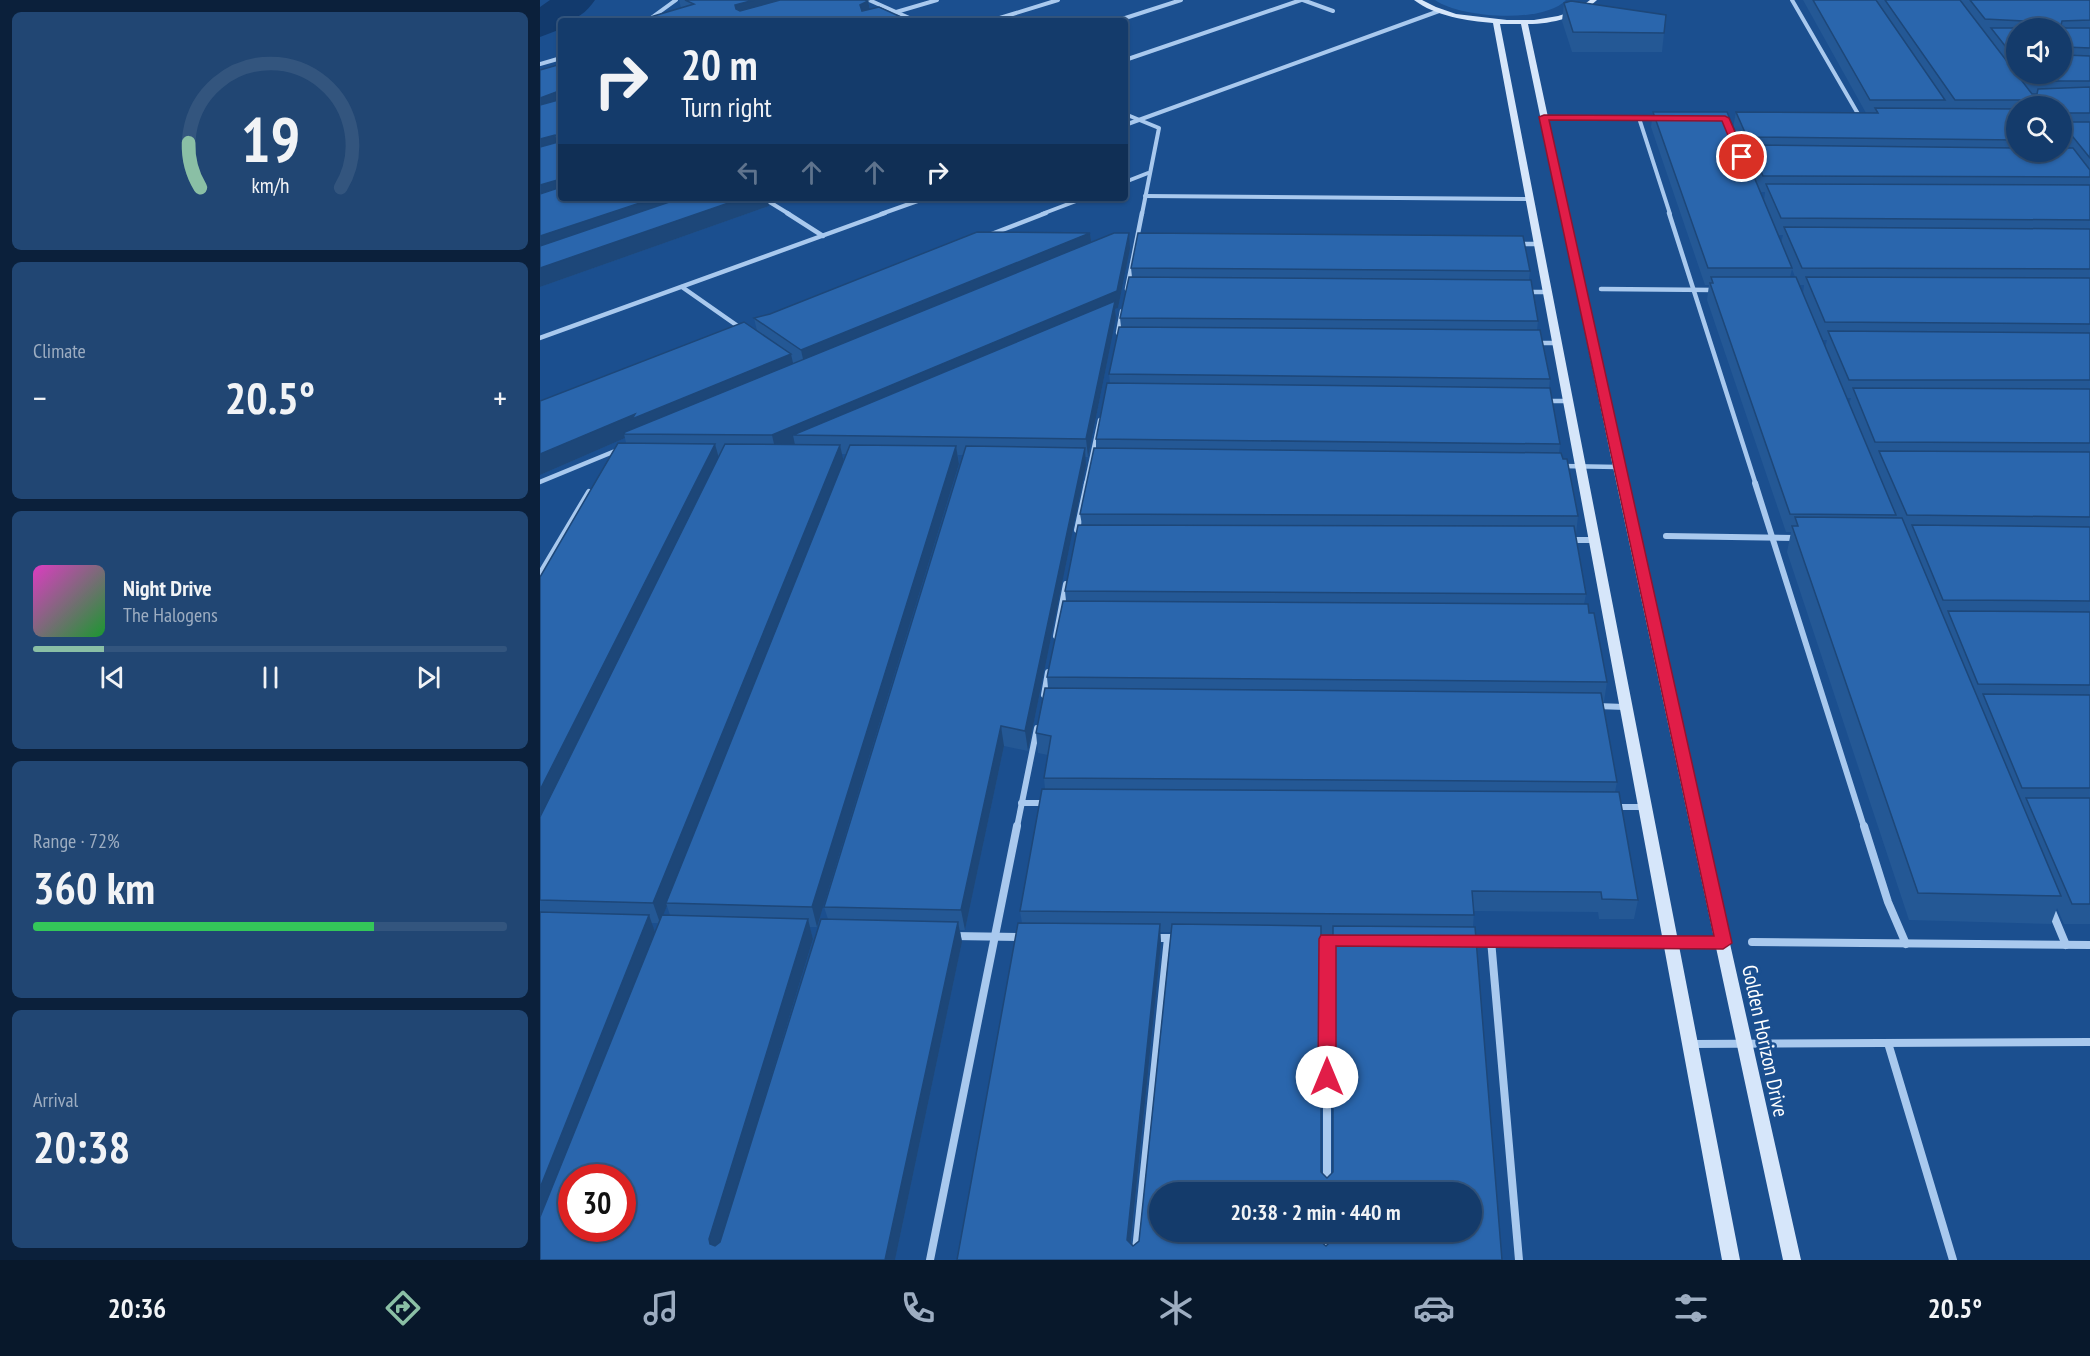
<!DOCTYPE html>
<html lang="en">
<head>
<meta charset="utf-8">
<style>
	body { margin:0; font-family:"PT Sans Narrow",sans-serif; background:#214673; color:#f1f3f6; height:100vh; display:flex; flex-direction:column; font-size:22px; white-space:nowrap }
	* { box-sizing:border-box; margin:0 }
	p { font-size:20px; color:#9dadc1 }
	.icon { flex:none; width:33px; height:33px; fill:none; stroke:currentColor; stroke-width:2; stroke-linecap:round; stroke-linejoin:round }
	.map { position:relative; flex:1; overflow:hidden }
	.panel { display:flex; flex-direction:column; gap:12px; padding:12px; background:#0b203b; width:540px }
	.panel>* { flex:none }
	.top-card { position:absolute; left:18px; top:18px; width:570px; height:183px; border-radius:6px; box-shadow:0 2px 4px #0004,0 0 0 2px #33557e; background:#143b6b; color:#f1f3f6; overflow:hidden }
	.tools { position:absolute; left:1466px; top:18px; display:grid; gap:12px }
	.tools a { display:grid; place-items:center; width:66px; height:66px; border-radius:50%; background:#143b6b; box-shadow:0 2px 4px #0004,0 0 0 2px #33557e; font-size:30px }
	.speed { position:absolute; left:18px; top:1164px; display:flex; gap:12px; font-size:30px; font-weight:700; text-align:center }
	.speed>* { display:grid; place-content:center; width:78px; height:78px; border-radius:50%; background:#143b6b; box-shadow:0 2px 4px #0004,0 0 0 2px #33557e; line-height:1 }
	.speed .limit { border:9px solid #d22; background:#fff; color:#111 }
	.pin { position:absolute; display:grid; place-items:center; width:51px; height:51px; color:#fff; margin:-26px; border:3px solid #fff; border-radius:50%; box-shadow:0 2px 6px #0007 }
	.me { position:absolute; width:66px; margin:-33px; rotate:0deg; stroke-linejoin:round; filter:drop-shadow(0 0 4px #0008) }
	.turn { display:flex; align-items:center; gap:21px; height:126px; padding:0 24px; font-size:27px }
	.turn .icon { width:78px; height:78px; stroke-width:2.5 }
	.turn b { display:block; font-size:42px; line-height:51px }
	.lanes { display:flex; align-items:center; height:57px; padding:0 24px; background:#0003; justify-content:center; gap:30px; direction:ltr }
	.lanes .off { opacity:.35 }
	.big { font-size:45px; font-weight:800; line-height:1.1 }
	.panel .tile { flex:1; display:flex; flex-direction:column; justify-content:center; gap:9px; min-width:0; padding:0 21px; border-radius:9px; background:#214673 }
	.panel .dial { align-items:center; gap:0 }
	.dial svg { height:156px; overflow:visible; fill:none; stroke:#33557e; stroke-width:7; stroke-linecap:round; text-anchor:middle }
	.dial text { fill:#f1f3f6; stroke:none }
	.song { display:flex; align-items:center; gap:18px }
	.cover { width:72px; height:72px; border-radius:9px; background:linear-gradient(135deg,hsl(310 70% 55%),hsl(130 70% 35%)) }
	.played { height:6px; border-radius:3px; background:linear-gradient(90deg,#8abfa5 15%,#33557e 15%) }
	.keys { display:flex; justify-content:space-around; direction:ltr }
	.heat { display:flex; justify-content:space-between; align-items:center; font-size:33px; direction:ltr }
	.charge { height:9px; border-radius:4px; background:linear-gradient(90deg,#34c759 72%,#33557e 0) }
	.trip { position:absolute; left:609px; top:1182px; width:333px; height:60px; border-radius:30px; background:#143b6b; box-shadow:0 2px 4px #0004,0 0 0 2px #33557e; font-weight:800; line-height:60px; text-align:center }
	.tab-bar { display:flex; height:96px; justify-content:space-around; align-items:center; background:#08182b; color:#9dadc1 }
	.tab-bar .icon { width:42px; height:42px }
	.tab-bar .active { color:#8abfa5 }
	.tab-bar b { font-size:27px; color:#f1f3f6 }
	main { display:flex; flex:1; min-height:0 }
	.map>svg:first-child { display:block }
</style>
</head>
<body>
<main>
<section class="panel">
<div class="tile dial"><svg viewBox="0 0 100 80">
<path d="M14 69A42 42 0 1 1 86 69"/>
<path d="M14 69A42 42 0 0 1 8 46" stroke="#8abfa5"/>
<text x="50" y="56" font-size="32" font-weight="700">19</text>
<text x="50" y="72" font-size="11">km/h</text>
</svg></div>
<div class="tile"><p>Climate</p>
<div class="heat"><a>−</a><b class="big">20.5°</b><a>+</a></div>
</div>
<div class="tile">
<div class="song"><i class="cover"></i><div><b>Night Drive</b><p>The Halogens</p></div></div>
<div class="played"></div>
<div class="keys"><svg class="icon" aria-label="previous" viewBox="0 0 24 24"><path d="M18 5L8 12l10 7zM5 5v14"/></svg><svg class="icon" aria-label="pause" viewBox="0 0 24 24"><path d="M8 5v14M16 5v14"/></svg><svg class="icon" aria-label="next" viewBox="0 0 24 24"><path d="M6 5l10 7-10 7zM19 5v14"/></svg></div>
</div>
<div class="tile"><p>Range · 72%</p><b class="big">360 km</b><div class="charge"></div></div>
<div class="tile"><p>Arrival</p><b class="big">20:38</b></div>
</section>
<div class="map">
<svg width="1550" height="1260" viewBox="0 0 1550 1260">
	<rect width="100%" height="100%" fill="#1b4f8f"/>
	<path fill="#2461a8" d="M895 0H1026C1004 24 920 18 895 0Z"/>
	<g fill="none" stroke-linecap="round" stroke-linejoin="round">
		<path fill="#123a6d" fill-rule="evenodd" d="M10 0H55C47 12 36 21 21 21V29L0 37V7Z"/>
		<g stroke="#a9c9ee" stroke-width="4">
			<polyline points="329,0 376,21"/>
			<polyline points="763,0 793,11"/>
			<polyline points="1252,0 1321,119"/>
			<polyline points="346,15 397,0"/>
			<polyline points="107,21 136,0"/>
			<polyline points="450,21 518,0"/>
			<polyline points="576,21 641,0"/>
			<polyline points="585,60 761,0"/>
			<polyline points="0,64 21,58"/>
			<polyline points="585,114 619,128 602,214"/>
			<polyline points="1004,117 1118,118"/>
			<polyline points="1099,118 1130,214"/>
			<polyline points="585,125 899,11"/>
			<polyline points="585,182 608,173"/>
			<polyline points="605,196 991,199"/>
			<polyline points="223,198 249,214"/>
			<polyline points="341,214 386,198"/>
			<polyline points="502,214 544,198"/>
		</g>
		<g stroke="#a9c9ee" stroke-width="4.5">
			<polyline points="247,213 283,236"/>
			<polyline points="1129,213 1216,485"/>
			<polyline points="449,235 506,213"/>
			<polyline points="979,244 999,244"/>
			<polyline points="142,287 202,329"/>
			<polyline points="587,289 602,213"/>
			<polyline points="1061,289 1174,290"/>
			<polyline points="985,292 1008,292"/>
			<polyline points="578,333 582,311"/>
			<polyline points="0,338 345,213"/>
			<polyline points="995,343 1018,343"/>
			<polyline points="1006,401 1029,401"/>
			<polyline points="1021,466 1078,467"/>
			<polyline points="0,482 80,449"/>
			<polyline points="546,485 560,420"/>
		</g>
		<g stroke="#a9c9ee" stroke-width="6">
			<polyline points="1215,483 1324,827"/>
			<polyline points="537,530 547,483"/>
			<polyline points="1126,536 1255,538"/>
			<polyline points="1029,540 1055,540"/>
			<polyline points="0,574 49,492"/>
			<polyline points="516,636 526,584"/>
			<polyline points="504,695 508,672"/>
			<polyline points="1056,706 1085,707"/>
			<polyline points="481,803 507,803"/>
			<polyline points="1075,807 1104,807"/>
			<polyline points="477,827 497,728"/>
		</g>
		<g stroke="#a9c9ee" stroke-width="8">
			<polyline points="1324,826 1348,902 1366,944"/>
			<polyline points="1511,909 1526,945"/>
			<polyline points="413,936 481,937"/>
			<polyline points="614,938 637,938"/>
			<polyline points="773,939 799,939"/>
			<polyline points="787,939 787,1192"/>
			<polyline points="929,940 1183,943"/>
			<polyline points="951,940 979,1260"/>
			<polyline points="1212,942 1550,945"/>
			<polyline points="1348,1043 1413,1260"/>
			<polyline points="1152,1044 1550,1042"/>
			<polyline points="786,1232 786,1260"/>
			<polyline points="390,1260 477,826"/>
			<polyline points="595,1260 628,938"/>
		</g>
		<path fill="#d6e6fa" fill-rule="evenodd" d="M874 0H882L896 7 916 14 967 20H994L1018 16 1037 10 1050 0H1057C1039 17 1013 24 988 24L1083 467 1261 1260H1243L1073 467 981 24H960L1200 1260H1182L953 23C927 21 895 16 874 0Z"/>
	</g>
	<g fill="#245895" fill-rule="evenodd">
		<polygon points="139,0 325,0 328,1 330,9 370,21 100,21 100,20 141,8"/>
		<path d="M1263 0H1550V924H1524L1517 908 1511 924 1369 920 1247 552 1251 532H1246L1167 300 1169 285H1165L1111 127 1113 112 1224 200 1225 192H1220L1207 161 1209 153H1204L1193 128 1196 112 1326 113ZM1476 28 1521 74H1476ZM1476 106H1521V152H1476ZM1238 235H1243L1241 243ZM1252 269 1255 277H1250ZM1259 285H1264L1263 293ZM1282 340H1287L1285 347ZM1306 398H1311L1309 404Z"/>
		<polygon points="1024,3 1124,33 1122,52 1032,52 1022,21"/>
		<polygon points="21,64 21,198 229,206 0,287 0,70"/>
		<polygon points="229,198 253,198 239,203"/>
		<path d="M550 233 551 242 590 249 578 308 575 309 576 318 548 457H545L546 466 488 751 464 746 425 930H420L422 942 355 1260H0V577L86 443 85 438 0 475 217 331 214 318ZM302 454H306L303 461ZM418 455H423L284 907 288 919 221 1110 273 939 270 927H277L419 464ZM127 906 130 915H123ZM111 923H118L115 932Z"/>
		<path d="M591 268 990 271 989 279 998 321 997 330 1010 379 1009 388 1020 444 1019 453 1023 459 1038 516 1036 535H1035L1046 594 1044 604 1049 613 1067 682 1064 702H1063L1077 782 1075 792 1098 900 1094 919H1059L1058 912 934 911 933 927 962 1260H417L482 923 480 911 505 789 504 778 508 755 498 753 496 733 508 688 507 677 526 601 525 591 542 525 540 514 556 448V439L570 383 569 374 581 327 580 318 592 277ZM620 932H631L599 1241 593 1246 591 1244 621 944ZM781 934H793V1172L787 1178 781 1172ZM620 1192H932L786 1246Z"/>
	</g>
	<g fill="#1d4779">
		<polygon points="214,0 263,0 198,19 195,5"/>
		<polygon points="328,1 331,15 323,19 320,5"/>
		<polygon points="16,92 20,107 0,114 0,98"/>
		<polygon points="15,135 20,150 0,156 0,139"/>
		<polygon points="21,179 21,196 0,203 0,185"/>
		<polygon points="115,198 166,198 0,255 0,236"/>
		<polygon points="203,198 227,198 229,206 0,287 0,268"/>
		<polygon points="238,198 253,198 239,203"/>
		<polygon points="550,233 552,249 265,368 261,350"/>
		<polygon points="589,233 590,249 578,308 575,309 576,318 548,457 546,439 253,435 255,445 236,453 232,435"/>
		<polygon points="251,354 255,372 84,434 85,438 0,475 0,454 95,414"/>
		<polygon points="175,444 180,462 0,825 0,790"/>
		<polygon points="300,445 304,463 126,903 127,906 120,923 113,903"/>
		<polygon points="416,446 419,464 277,927 272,907"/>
		<polygon points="545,448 546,466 488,751 485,731"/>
		<polygon points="461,726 464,746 425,930 421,910"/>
		<polygon points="109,915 116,935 0,1232 0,1188"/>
		<polygon points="268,919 273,939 176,1258 170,1244 169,1239"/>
		<polygon points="418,922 422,942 355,1260 345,1260"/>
		<polygon points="620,924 621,944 589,1259 587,1240"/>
	</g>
	<g fill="#2a66ad" stroke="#1d4779" stroke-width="1.5" fill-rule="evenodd">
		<polygon points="145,0 214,0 195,5 196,9 200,11 240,0 325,0 328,1 320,5 322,11 339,7 370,21 103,21 100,20 154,4"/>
		<polygon points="1273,0 1336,0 1405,100 1330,100"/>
		<polygon points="1345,0 1420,0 1492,94 1497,94 1498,89 1550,87 1550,113 1525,113 1521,117 1525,122 1550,122 1550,158 1525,127 1521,131 1527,140 1521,140 1521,106 1483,106 1480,100 1415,100"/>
		<polygon points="1430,0 1550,0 1550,20 1522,21 1521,25 1525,28 1550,28 1550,48 1525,47 1521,50 1521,28 1476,28 1476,48 1466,47 1451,28 1480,28 1483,21 1445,19"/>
		<polygon points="1031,1 1126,15 1124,33 1033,32 1024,3"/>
		<polygon points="1521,51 1525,55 1550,56 1550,81 1492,81 1486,74 1521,74"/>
		<polygon points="21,64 21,179 0,185 0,147 18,142 21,138 15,135 0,139 0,105 18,100 21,95 16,92 0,98 0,70"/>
		<polygon points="1335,108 1476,109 1476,140 1207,137 1196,112 1338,113"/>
		<polygon points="1113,112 1187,112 1252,268 1168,268"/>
		<polygon points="1210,145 1476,148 1476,152 1521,152 1521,148 1533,148 1550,170 1550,177 1223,176"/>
		<polygon points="1226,184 1550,185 1550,220 1241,218"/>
		<polygon points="21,187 21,198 115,198 0,236 0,194"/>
		<polygon points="141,198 203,198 0,268 0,246"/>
		<polygon points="1244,227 1550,229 1550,269 1262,268"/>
		<polygon points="437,232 550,233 261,350 214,318 230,314"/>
		<polygon points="574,233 589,233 577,291 232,435 84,434 85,432"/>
		<polygon points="598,233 983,236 990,271 591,268"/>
		<polygon points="589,277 991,280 998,321 580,318"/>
		<polygon points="1171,277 1256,277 1356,515 1250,514 1170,283 1173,283"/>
		<polygon points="1266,277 1550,278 1550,324 1285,322"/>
		<polygon points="575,301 546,439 253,435"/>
		<polygon points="204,322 251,354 92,419 95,414 0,454 0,401"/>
		<polygon points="579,327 1000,330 1010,379 569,374"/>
		<polygon points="1288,331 1550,333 1550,380 1309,380"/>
		<polygon points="567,383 1010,388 1020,444 556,439"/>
		<polygon points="1313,388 1550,389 1550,443 1335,442"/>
		<polygon points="78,443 175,444 0,790 0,577"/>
		<polygon points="185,444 300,445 113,903 0,900 0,817"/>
		<polygon points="310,445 416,446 272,907 126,903"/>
		<polygon points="426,446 545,448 485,731 461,726 421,910 284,907"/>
		<polygon points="554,448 1021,453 1023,459 1027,459 1038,516 540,514"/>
		<polygon points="1339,451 1550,452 1550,517 1367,515"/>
		<polygon points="1255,517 1362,518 1521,896 1378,893 1252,526 1258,526"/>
		<polygon points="538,525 1034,526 1046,594 525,591"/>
		<polygon points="1372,525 1550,527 1550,601 1403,600"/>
		<polygon points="523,601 1048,604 1049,613 1054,613 1067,682 507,677"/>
		<polygon points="1408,611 1550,612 1550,685 1438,684"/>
		<polygon points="505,688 1061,693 1077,782 504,778 511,736 496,733"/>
		<polygon points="1443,694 1550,695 1550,788 1482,788"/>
		<polygon points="502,789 1079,792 1098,900 1062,899 1061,892 932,891 934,915 480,911"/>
		<polygon points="1486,798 1550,798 1550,904 1532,904"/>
		<polygon points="0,912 109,915 0,1188"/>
		<path d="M122 915 268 919 169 1239 170 1244 175 1246 180 1242 281 919 418 922 345 1260H0V1217ZM32 1178H82V1228H32Z"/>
		<path d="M478 923 620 924 587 1240 593 1246 599 1241 632 924 781 926V1172L787 1178 793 1172V926L935 927 962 1260H417ZM620 1192H932V1232H792V1240L786 1246 780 1241V1232H620Z"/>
	</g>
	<polygon fill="#e11d48" stroke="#92132f" stroke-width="1.5" points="1004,115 1185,116 1189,118 1206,157 1202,160 1197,157 1182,121 1009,120 1192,943 1183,949 796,946 796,1077 793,1083 787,1085 781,1083 778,1077 779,939 781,935 1174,936 999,117"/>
	<g text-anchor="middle" stroke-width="6" stroke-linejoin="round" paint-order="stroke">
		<g font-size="21" fill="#fff" stroke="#1b4f8f">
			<text transform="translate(1225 1041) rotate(78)" y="7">Golden Horizon Drive</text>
		</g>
	</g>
</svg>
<div class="tools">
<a><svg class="icon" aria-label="sound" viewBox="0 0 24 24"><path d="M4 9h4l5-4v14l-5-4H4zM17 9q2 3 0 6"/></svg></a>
<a><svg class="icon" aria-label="search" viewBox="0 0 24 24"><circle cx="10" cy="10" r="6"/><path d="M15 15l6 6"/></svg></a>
</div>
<div class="speed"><div class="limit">30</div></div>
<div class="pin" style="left:1202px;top:157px;background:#d93025"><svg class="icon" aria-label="arrive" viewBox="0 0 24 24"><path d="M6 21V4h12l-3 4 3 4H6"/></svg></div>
<svg class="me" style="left:787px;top:1077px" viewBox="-20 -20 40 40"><circle r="19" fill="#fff"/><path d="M0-13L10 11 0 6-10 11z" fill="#e11d48"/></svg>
<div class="trip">20:38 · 2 min · 440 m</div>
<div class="top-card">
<div class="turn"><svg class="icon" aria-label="right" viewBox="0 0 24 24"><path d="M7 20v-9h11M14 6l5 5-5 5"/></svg><div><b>20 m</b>Turn right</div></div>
<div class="lanes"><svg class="icon off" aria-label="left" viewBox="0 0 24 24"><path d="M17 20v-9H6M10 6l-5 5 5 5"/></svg><svg class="icon off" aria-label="ahead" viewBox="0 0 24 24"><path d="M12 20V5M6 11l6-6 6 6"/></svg><svg class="icon off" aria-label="ahead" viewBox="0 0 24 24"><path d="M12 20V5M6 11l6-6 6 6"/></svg><svg class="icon" aria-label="right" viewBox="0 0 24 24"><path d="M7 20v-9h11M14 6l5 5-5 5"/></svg></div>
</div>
</div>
</main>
<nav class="tab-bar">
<b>20:36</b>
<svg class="icon active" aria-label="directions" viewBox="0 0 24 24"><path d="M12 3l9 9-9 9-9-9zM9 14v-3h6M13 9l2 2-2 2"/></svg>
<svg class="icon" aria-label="music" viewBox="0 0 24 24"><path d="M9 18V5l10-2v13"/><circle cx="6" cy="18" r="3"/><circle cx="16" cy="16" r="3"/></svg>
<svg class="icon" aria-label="phone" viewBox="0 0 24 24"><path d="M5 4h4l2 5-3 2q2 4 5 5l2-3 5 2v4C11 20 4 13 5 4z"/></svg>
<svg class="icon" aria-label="climate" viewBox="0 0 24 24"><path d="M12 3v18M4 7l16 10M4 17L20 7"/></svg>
<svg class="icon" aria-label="car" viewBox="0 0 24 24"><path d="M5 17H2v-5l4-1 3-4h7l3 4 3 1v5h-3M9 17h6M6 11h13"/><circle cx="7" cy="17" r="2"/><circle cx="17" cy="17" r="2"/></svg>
<svg class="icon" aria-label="filters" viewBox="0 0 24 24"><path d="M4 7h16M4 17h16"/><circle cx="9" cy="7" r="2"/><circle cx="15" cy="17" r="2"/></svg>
<b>20.5°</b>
</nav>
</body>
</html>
